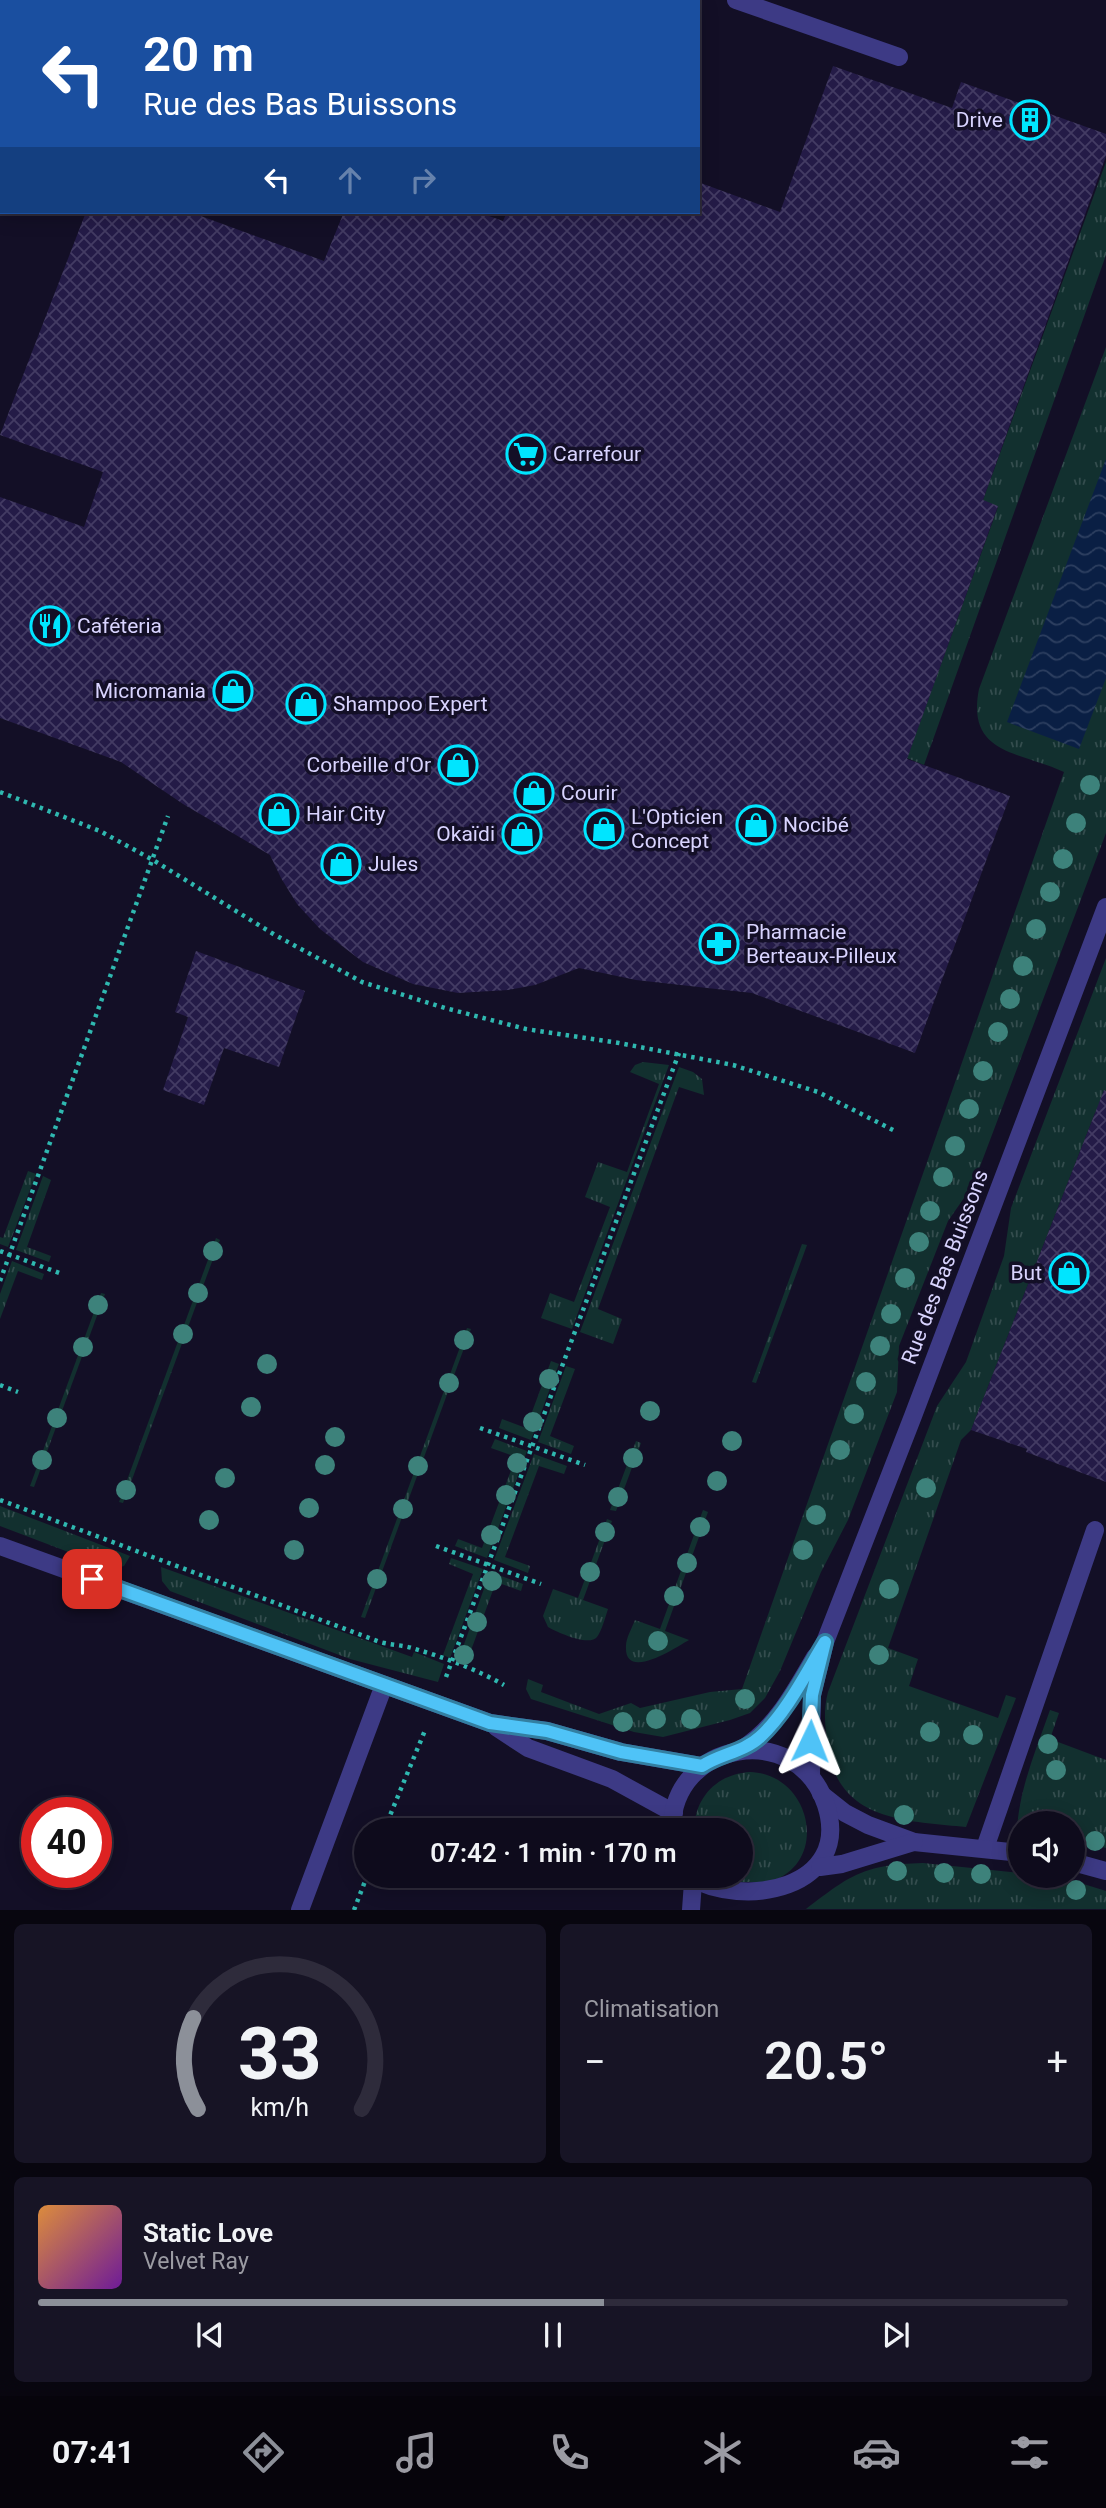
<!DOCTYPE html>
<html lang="fr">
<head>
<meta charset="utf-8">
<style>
	body { margin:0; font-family:Roboto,sans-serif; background:#171425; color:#f1f3f6; height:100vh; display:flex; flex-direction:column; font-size:26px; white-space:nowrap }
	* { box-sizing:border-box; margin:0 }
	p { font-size:23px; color:#9b9ba3 }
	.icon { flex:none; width:38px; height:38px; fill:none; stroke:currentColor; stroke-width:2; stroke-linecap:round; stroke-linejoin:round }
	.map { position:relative; height:1910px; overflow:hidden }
	.panel { display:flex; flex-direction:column; gap:14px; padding:14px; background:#08060f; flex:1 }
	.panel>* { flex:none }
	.top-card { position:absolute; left:0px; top:0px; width:700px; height:214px; box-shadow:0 4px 18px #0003,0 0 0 2px #2e2b3b; background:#1a4fa0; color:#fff; overflow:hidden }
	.fabs { position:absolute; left:1008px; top:1811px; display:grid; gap:14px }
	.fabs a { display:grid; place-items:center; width:77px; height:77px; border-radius:50%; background:#0e0b1c; box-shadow:0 4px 18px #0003,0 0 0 2px #2e2b3b; font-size:35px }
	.speed { position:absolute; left:21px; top:1797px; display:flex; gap:14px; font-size:35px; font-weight:700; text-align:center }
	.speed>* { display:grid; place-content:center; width:91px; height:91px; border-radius:50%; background:#0e0b1c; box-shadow:0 4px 18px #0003,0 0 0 2px #2e2b3b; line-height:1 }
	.speed .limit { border:10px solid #d22; background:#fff; color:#111 }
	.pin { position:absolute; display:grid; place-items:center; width:60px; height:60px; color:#fff; margin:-30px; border-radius:14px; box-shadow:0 4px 10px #0006 }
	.me { position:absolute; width:77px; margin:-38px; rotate:2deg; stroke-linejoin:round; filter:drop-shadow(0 0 5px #0008) }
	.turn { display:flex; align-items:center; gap:24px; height:147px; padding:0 28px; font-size:32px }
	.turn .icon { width:91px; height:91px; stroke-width:2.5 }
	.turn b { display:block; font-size:49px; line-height:60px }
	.lanes { display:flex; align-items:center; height:66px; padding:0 28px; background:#0003; justify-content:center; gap:35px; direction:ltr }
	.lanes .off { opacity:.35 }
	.big { font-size:52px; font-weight:600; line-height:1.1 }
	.panel .tile { flex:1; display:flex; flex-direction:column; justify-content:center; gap:10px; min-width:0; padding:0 24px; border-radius:10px; background:#171425 }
	.panel .dial { align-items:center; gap:0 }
	.dial svg { height:182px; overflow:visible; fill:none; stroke:#2e2b3b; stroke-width:7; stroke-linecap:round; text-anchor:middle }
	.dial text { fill:#f1f3f6; stroke:none }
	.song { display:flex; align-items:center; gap:21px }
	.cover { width:84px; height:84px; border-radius:10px; background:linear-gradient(135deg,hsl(30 70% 55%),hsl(280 70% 35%)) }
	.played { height:7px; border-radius:4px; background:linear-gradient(90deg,#8c9099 55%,#2e2b3b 55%) }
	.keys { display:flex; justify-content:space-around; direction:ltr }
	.heat { display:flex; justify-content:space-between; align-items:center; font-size:38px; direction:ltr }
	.panel .tiles { flex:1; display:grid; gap:14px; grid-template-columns:1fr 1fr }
	.tile:last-child { grid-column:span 2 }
	.trip { position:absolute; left:354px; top:1818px; width:399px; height:70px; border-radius:35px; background:#0e0b1c; box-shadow:0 4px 18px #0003,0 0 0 2px #2e2b3b; font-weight:600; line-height:70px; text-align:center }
	.tabs { display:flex; height:112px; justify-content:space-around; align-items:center; background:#06040b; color:#9b9ba3 }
	.tabs .icon { width:49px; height:49px }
	.tabs .current { color:#8c9099 }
	.tabs b { font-size:32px; color:#f1f3f6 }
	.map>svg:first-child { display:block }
</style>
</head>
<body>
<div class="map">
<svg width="1106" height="1910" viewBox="0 0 1106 1910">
	<defs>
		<pattern id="grass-tufts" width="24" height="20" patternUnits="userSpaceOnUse" patternTransform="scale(1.75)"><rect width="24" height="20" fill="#12302f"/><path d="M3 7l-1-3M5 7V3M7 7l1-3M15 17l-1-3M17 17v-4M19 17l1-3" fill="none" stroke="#344d4e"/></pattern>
		<pattern id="water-waves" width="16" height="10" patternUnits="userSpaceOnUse" patternTransform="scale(1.75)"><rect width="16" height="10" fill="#0a1f44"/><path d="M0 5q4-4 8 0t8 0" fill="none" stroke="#2d3f60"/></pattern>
		<pattern id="building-cross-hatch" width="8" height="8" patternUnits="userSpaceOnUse" patternTransform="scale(1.75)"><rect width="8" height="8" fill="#241b47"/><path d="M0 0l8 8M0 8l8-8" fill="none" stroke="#433b63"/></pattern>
	</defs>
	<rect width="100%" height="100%" fill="#130f26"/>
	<g fill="url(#grass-tufts)">
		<polygon points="1106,162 1106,255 924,765 907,758 998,507 983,500"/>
		<path d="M1106 347V833L973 1185 948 1221 899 1346 897 1392 848 1520 821 1572 780 1671 765 1698 750 1713 730 1720 663 1737 634 1732 531 1699 526 1689 528 1679 543 1685 541 1692 599 1714 631 1703 640 1708 710 1692 742 1689 1064 772C1019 751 966 755 979 689Z"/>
		<path d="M1106 958V1116L1095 1113 971 1430 961 1440 888 1648 918 1659 909 1686 998 1718 1006 1695 1016 1698 966 1827C906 1821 837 1821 828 1746 825 1727 823 1711 828 1692L937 1406 966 1362 1004 1256 1011 1208Z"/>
		<polygon points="643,1062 669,1065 572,1329 541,1318 550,1293 574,1302 610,1207 585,1197 598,1162 627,1172 659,1084 630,1072 635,1065"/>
		<polygon points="679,1067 693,1072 702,1079 704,1095 679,1087 598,1309 622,1319 613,1344 580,1332"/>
		<polygon points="28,1171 36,1174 8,1247 0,1244 0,1237 3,1238"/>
		<polygon points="43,1176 51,1180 27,1247 51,1256 49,1262 16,1250"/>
		<polygon points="216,1238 220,1240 134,1474 123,1503 119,1502"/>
		<polygon points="802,1244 807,1245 803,1256 760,1372 756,1383 752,1382"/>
		<polygon points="12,1261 44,1274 42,1280 18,1271 0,1319 0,1294"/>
		<polygon points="101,1293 105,1294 34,1487 30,1486"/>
		<polygon points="467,1328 471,1329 467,1340 365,1618 361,1617"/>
		<polygon points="551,1361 559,1364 531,1440 499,1428 502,1419 526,1428"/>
		<polygon points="566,1366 575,1369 550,1436 574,1446 571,1454 538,1442"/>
		<polygon points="495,1439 527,1451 487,1558 455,1546 458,1539 482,1548 516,1457 491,1448"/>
		<polygon points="636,1441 641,1443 616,1511 610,1510"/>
		<polygon points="534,1454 567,1466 564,1474 539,1466 505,1557 530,1566 528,1573 494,1560"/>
		<polygon points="0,1506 130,1556 124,1566 113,1569 0,1526"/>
		<path d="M703 1510 708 1512 665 1631 689 1640C678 1646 624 1683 626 1646 626 1638 632 1628 635 1620L660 1629Z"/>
		<path d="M607 1519 612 1521 583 1600 608 1609C605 1618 602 1630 597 1637 589 1647 557 1632 548 1627L543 1616 553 1589 578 1598Z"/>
		<polygon points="451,1558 483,1569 450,1658 443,1655 473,1574 449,1564"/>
		<polygon points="161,1567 412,1657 414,1652 444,1664 438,1682 350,1659 170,1591 162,1581"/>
		<polygon points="490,1572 523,1584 521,1591 496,1582 466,1664 458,1661"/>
		<path d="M1050 1710 1059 1713 1050 1739 1106 1760V1848L1073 1839V1824H1020V1832L1017 1831C1019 1789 1036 1750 1050 1710Z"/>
		<path d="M750 1772C811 1774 830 1861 772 1881 765 1883 757 1882 750 1882 738 1882 730 1882 719 1876H740V1830H694C695 1797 717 1774 750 1772Z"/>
		<path d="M923 1863 1020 1873V1876L1061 1877 1106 1891V1909H806C852 1874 863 1865 923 1863Z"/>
	</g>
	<polygon fill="url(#water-waves)" points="1106,459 1106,678 1079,749 1007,722"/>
	<g fill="url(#building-cross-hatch)">
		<polygon points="833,66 952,108 961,82 1106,134 1106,156 983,500 998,506 907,759 1010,796 915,1053 752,993 636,980 579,968 535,985 508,990 458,993 413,984 363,962 320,929 297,904 281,878 270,855 183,804 121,762 0,718 0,497 84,527 103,472 0,435 86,212 190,212 324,261 344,212 478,212 503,221 507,212 698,212 698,182 780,212"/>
		<polygon points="196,951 305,991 279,1067 224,1048 204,1105 163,1090 188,1017 175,1012"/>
		<polygon points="1104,1090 1106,1091 1106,1482 1026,1452 1027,1449 971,1430"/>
	</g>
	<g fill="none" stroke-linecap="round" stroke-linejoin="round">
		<g stroke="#2fb8b0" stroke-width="4.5" stroke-dasharray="3.5 5" stroke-linecap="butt">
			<polyline points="0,792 100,831 153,860 275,935 362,982 445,1008 526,1029 619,1043 733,1065 818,1092 895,1131"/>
			<polyline points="0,1251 62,1274"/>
			<polyline points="0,1281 168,816"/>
			<polyline points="0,1385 18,1392"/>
			<polyline points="480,1428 585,1465"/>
			<path d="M0 1500 380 1642C391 1645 402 1645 412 1648 443 1657 476 1669 504 1685"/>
			<polyline points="436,1546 541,1584"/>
			<polyline points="446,1677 679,1053"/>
			<polyline points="384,1830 426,1728"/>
			<polyline points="354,1910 367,1876"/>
		</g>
		<g stroke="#3d3a85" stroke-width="18">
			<polyline points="175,0 177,2"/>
			<polyline points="736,0 899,57"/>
			<polyline points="651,2 652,0"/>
			<polyline points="985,1848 1095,1530"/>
			<polyline points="300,1910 384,1685"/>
		</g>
		<g stroke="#3d3a85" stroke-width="18">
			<polyline points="0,1546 490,1723 547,1731 621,1752 702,1766"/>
			<polyline points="496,1727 528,1748 612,1779 674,1813"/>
			<path d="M742 1749C776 1728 795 1691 815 1657"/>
			<polyline points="811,1777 812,1695 825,1642 913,1416 1106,907"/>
			<polyline points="821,1794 845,1813 868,1825 914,1842 1020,1853"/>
			<path d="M672 1830C671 1740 798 1719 826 1805 853 1888 744 1910 688 1876"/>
			<polyline points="1073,1862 1106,1871"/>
			<polyline points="820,1867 842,1864 914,1842"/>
			<polyline points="691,1910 693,1882"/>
		</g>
	</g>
	<g fill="#3d827b">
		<circle cx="1090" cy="785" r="10"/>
		<circle cx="1076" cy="823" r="10"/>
		<circle cx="1063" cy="859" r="10"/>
		<circle cx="1050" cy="892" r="10"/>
		<circle cx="1036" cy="929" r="10"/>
		<circle cx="1023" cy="966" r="10"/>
		<circle cx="1010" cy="999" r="10"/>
		<circle cx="998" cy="1032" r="10"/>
		<circle cx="983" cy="1071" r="10"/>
		<circle cx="969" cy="1109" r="10"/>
		<circle cx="955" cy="1146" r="10"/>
		<circle cx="943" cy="1177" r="10"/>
		<circle cx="930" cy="1211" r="10"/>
		<circle cx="919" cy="1242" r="10"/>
		<circle cx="213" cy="1251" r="10"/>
		<circle cx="905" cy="1278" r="10"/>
		<circle cx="198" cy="1293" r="10"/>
		<circle cx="98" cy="1305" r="10"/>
		<circle cx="891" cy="1314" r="10"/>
		<circle cx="183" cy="1334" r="10"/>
		<circle cx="464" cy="1340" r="10"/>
		<circle cx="880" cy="1346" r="10"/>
		<circle cx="83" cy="1347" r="10"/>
		<circle cx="267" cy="1364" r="10"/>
		<circle cx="549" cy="1379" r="10"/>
		<circle cx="866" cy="1382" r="10"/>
		<circle cx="449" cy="1383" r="10"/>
		<circle cx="251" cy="1407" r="10"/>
		<circle cx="650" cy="1411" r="10"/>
		<circle cx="854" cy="1414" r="10"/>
		<circle cx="57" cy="1418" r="10"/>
		<circle cx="533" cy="1422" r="10"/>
		<circle cx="335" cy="1437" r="10"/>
		<circle cx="732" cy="1441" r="10"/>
		<circle cx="840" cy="1450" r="10"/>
		<circle cx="633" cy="1458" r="10"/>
		<circle cx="42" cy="1460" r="10"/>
		<circle cx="517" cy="1463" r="10"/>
		<circle cx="325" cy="1465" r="10"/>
		<circle cx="418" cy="1466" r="10"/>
		<circle cx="225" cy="1478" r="10"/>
		<circle cx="717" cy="1481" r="10"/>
		<circle cx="926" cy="1488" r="10"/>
		<circle cx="126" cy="1490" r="10"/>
		<circle cx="506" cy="1495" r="10"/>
		<circle cx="618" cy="1497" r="10"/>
		<circle cx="309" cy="1508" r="10"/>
		<circle cx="403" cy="1509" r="10"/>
		<circle cx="816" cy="1515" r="10"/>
		<circle cx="209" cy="1520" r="10"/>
		<circle cx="700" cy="1527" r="10"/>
		<circle cx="605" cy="1532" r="10"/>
		<circle cx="491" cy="1535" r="10"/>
		<circle cx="294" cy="1550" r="10"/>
		<circle cx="803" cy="1550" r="10"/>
		<circle cx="687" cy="1563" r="10"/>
		<circle cx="590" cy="1572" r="10"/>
		<circle cx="377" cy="1579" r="10"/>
		<circle cx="492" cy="1581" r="10"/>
		<circle cx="889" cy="1589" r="10"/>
		<circle cx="674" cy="1596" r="10"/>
		<circle cx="477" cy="1622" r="10"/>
		<circle cx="658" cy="1641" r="10"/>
		<circle cx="464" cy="1655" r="10"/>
		<circle cx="879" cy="1655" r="10"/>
		<circle cx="745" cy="1699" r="10"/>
		<circle cx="656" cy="1719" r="10"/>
		<circle cx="691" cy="1719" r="10"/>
		<circle cx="623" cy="1722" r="10"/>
		<circle cx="930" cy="1732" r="10"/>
		<circle cx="973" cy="1735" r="10"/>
		<circle cx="1048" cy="1744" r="10"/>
		<circle cx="1056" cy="1770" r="10"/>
		<circle cx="904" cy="1815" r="10"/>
		<circle cx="1095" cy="1841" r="10"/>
		<circle cx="897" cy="1871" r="10"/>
		<circle cx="944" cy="1873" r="10"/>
		<circle cx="981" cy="1874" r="10"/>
		<circle cx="1076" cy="1890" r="10"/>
	</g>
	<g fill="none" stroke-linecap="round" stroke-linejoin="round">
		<g stroke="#337fa1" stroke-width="18">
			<path id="route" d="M92 1579 490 1723 547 1731 621 1752 702 1766C720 1754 744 1752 760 1737 787 1712 806 1673 825 1642L812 1695 810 1741"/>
		</g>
		<use href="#route" stroke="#4fc3f7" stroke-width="12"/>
	</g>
	<defs>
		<g id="building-ring" transform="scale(2.0125)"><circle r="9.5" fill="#130f26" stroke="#00e5ff" stroke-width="1.5"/><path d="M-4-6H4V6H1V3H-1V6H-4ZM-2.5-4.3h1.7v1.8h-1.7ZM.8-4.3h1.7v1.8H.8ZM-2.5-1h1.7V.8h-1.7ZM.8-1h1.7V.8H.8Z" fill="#00e5ff"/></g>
		<g id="supermarket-ring" transform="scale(2.0125)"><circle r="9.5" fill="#130f26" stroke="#00e5ff" stroke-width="1.5"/><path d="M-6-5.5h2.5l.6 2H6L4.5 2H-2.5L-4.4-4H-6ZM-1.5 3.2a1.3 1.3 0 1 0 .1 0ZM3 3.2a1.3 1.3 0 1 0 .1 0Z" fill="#00e5ff"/></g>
		<g id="restaurant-ring" transform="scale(2.0125)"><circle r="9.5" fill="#130f26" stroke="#00e5ff" stroke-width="1.5"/><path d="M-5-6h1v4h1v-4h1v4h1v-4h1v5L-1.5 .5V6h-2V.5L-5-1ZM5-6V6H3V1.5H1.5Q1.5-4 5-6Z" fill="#00e5ff"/></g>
		<g id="shop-ring" transform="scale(2.0125)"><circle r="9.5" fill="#130f26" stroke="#00e5ff" stroke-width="1.5"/><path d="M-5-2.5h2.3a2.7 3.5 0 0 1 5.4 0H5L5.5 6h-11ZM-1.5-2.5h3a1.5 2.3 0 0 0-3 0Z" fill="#00e5ff"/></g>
		<g id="pharmacy-ring" transform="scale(2.0125)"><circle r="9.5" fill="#130f26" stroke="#00e5ff" stroke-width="1.5"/><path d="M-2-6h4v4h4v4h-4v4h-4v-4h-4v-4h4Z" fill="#00e5ff"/></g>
	</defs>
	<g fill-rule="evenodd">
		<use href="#building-ring" x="1030" y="120"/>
		<use href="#supermarket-ring" x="526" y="454"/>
		<use href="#restaurant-ring" x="50" y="626"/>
		<use href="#shop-ring" x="233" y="691"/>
		<use href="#shop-ring" x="306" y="704"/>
		<use href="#shop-ring" x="458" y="765"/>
		<use href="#shop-ring" x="534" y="793"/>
		<use href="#shop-ring" x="279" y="814"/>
		<use href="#shop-ring" x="756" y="825"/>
		<use href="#shop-ring" x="604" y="829"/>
		<use href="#shop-ring" x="522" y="834"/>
		<use href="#shop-ring" x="341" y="864"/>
		<use href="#pharmacy-ring" x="719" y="944"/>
		<use href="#shop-ring" x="1069" y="1273"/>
	</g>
	<g text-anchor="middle" stroke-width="7" stroke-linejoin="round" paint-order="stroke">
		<g font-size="21" fill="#d9d4ff" stroke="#130f26" text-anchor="start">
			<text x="1003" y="127" text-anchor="end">Drive</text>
			<text x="553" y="461">Carrefour</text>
			<text x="77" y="633">Caféteria</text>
			<text x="206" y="698" text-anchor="end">Micromania</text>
			<text x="333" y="711">Shampoo Expert</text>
			<text x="431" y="772" text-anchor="end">Corbeille d'Or</text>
			<text x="561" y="800">Courir</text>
			<text x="306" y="821">Hair City</text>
			<text x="631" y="824">L'Opticien<tspan x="631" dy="24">Concept</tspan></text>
			<text x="783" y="832">Nocibé</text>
			<text x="495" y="841" text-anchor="end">Okaïdi</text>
			<text x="368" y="871">Jules</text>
			<text x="746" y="939">Pharmacie<tspan x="746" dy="24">Berteaux-Pilleux</tspan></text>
			<text x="1042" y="1280" text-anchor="end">But</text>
		</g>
		<g font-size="21" fill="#d9d4ff" stroke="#130f26">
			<text transform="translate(945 1267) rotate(-69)" y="7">Rue des Bas Buissons</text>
		</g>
	</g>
</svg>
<div class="fabs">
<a><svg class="icon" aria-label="sound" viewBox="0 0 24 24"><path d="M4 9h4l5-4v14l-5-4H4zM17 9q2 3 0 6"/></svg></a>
</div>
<div class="speed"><div class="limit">40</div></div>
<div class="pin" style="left:92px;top:1579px;background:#d93025"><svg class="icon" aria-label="arrive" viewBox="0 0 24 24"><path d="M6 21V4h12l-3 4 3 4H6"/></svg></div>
<svg class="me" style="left:810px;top:1741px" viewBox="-20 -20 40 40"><path d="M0-17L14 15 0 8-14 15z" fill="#4fc3f7" stroke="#fff" stroke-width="4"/></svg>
<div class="trip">07:42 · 1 min · 170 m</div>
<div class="top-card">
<div class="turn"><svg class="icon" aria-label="left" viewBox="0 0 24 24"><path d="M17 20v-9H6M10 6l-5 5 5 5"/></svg><div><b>20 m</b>Rue des Bas Buissons</div></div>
<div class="lanes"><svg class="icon" aria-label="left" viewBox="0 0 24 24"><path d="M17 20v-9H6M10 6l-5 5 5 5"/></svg><svg class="icon off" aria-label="ahead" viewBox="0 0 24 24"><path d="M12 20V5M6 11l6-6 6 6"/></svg><svg class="icon off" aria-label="right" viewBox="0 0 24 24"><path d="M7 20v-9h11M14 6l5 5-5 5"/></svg></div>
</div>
</div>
<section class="panel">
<div class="tiles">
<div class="tile dial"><svg viewBox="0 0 100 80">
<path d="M14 69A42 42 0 1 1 86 69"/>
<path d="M14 69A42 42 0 0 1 12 29" stroke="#8c9099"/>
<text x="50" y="56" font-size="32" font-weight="700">33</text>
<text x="50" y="72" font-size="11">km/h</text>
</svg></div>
<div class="tile"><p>Climatisation</p>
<div class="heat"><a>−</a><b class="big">20.5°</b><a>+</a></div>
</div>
<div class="tile">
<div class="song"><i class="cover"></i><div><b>Static Love</b><p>Velvet Ray</p></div></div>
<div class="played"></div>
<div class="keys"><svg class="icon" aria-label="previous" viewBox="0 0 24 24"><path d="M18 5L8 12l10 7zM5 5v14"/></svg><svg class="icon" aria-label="pause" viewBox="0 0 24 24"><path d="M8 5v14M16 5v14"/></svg><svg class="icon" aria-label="next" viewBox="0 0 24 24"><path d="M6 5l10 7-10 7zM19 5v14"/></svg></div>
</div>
</div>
</section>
<nav class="tabs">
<b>07:41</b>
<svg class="icon current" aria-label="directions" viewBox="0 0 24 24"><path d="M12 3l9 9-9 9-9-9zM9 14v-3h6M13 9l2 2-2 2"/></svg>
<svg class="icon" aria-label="music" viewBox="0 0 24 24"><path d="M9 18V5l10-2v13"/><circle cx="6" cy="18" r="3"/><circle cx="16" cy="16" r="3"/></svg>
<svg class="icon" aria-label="phone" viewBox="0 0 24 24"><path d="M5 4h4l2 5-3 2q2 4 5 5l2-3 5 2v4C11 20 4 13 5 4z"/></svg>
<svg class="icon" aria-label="climate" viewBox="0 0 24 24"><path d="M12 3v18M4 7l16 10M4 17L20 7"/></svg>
<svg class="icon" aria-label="car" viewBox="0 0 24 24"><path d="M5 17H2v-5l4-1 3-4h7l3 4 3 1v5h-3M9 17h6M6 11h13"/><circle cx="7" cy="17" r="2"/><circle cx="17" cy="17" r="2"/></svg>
<svg class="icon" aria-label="filters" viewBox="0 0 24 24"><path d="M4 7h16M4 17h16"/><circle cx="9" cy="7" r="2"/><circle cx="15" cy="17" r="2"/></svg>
</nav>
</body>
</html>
